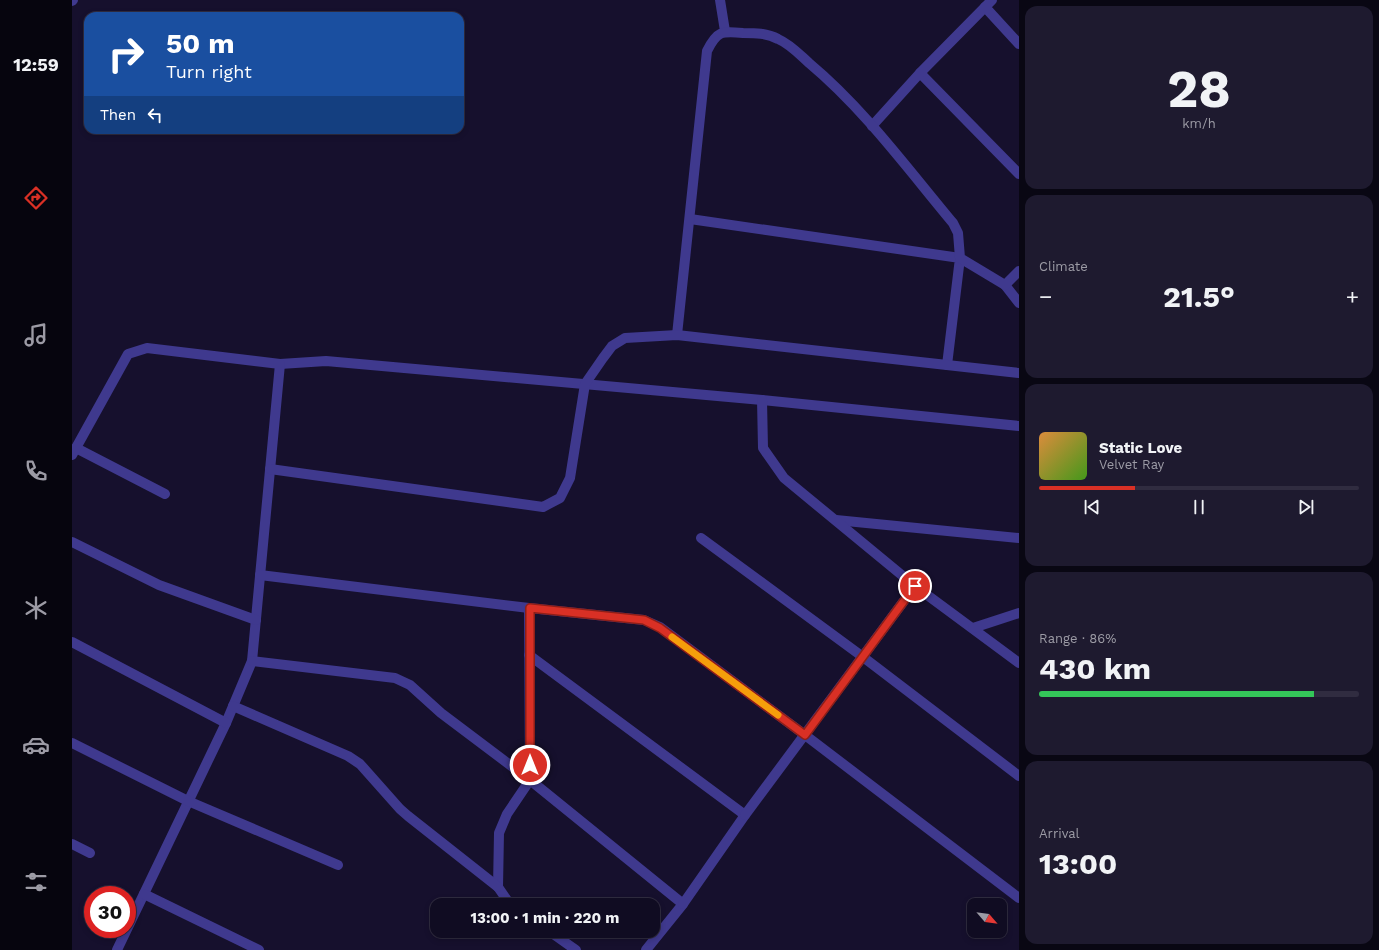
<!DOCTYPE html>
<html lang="en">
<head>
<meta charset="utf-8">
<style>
	body { margin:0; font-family:"Work Sans",sans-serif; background:#1e1a2f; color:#f1f3f6; height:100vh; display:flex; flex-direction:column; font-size:15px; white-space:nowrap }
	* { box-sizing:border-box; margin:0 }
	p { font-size:13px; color:#9c9ba5 }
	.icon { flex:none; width:22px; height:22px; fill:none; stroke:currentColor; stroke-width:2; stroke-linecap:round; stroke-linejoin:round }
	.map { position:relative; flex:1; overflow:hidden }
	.details { display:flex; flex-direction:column; gap:6px; padding:6px; background:#090713; width:360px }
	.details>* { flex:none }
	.guide { position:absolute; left:12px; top:12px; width:380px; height:122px; border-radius:12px; box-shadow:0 2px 6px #0003,0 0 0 1px #302c40; background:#1a4fa0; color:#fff; overflow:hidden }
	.needle { width:26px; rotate:118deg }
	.fabs { position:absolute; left:895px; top:898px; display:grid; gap:8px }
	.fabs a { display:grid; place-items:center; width:40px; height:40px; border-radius:8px; background:#100c22; box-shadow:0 2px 6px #0003,0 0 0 1px #302c40; font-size:20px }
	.speed { position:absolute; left:12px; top:886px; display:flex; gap:8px; font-size:20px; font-weight:700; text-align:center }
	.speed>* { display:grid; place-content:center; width:52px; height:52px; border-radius:50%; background:#100c22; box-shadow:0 2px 6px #0003,0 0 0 1px #302c40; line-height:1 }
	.speed .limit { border:6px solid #d22; background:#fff; color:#111 }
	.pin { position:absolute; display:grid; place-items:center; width:34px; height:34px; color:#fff; margin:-17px; border:2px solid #fff; border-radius:50%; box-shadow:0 1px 4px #0007 }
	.me { position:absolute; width:44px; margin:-22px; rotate:0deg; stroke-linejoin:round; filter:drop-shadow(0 0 3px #0008) }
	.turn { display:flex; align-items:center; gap:14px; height:84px; padding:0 16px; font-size:18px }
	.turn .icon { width:52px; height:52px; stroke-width:2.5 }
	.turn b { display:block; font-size:28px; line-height:34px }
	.then { display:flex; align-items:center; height:38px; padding:0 16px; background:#0003; gap:8px; font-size:15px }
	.big { font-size:30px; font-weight:700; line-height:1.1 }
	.details .widget { flex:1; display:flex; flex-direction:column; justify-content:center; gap:6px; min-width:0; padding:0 14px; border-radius:12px; background:#1e1a2f }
	.details .dial { align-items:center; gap:0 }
	.dial b { font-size:52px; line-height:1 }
	.song { display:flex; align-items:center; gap:12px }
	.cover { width:48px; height:48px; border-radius:6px; background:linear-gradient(135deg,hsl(30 70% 55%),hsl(100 70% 35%)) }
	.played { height:4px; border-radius:2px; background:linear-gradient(90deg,#d93025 30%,#302c40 30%) }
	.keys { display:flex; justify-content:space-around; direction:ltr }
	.heat { display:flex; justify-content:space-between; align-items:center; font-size:22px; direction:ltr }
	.charge { height:6px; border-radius:3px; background:linear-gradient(90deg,#34c759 86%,#302c40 0) }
	.trip { position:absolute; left:358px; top:898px; width:230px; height:40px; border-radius:12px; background:#100c22; box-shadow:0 2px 6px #0003,0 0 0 1px #302c40; font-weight:700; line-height:40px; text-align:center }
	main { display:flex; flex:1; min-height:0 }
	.tabs { display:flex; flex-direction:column; width:72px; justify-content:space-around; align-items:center; background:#06050e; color:#9c9ba5 }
	.tabs .icon { width:28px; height:28px }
	.tabs .on { color:#d93025 }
	.tabs b { font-size:18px; color:#f1f3f6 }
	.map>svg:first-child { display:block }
</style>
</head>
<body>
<main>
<nav class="tabs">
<b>12:59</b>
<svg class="icon on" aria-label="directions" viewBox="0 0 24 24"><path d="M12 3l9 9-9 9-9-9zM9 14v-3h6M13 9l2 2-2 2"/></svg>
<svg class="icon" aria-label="music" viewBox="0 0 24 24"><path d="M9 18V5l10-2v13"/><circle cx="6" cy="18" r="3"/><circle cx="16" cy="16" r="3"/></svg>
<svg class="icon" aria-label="phone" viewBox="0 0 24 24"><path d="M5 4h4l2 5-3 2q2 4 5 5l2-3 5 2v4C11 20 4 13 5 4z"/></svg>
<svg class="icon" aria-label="climate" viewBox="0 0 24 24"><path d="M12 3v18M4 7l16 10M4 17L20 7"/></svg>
<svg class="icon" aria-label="car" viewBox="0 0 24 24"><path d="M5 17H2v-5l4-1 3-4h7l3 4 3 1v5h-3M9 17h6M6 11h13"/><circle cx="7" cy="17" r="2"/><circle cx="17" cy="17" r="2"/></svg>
<svg class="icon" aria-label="filters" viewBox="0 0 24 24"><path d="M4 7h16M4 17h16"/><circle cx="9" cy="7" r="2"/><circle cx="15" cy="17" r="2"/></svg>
</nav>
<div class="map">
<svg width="947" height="950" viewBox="0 0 947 950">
	<rect width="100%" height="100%" fill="#16102d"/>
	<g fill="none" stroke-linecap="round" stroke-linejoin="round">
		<g stroke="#3f398e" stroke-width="10">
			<polyline points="648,0 653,31"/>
			<polyline points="0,1 1,0"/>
			<polyline points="913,7 947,44"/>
			<polyline points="848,73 947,174"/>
			<polyline points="800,126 848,73 920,0"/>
			<polyline points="618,219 888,258 875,365"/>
			<polyline points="933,285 947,303"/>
			<path d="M605 335 635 51C645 31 649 31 671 33 683 33 695 33 706 39 718 44 728 55 737 63 792 109 835 168 881 223L886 233 888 258 933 285 947 271"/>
			<polyline points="208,364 254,361 690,400 947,426"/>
			<polyline points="4,448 93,494"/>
			<polyline points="0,455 56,354 75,348 208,364 180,661 154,723 45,950"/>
			<polyline points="198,469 471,507 488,498 498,478 513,384 531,358 540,346 553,338 605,335 947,373"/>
			<polyline points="764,520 947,538"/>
			<polyline points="629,538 791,657 947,776"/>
			<polyline points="0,542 87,585 184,620"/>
			<polyline points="188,575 457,608 458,780 611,904 574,950"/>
			<polyline points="843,586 947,663"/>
			<polyline points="457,608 572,620 588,627 733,735 947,898"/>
			<polyline points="901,628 947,613"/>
			<polyline points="0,642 154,723"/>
			<polyline points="457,655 673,815 611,904"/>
			<polyline points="180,661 323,678 338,685 369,713 458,780 435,814 427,833 426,887 437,903 440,905"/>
			<polyline points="161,706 276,756 288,764 328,809 336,816 426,887"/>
			<polyline points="0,743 116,801 266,865"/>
			<polyline points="673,815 843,586 712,478 691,448 690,400"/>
			<polyline points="0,844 18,853"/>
			<polyline points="72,894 187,950"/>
			<polyline points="477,931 504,950"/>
		</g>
	</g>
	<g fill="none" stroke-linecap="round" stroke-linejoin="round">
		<g stroke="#8d1f18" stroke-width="10">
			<polyline id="route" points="458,765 458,608 572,620 588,628 733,735 843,586"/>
		</g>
		<use href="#route" stroke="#d93025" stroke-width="7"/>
		<polyline stroke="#f59e0b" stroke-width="7" points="600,637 706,715"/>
	</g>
</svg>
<div class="fabs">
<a><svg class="needle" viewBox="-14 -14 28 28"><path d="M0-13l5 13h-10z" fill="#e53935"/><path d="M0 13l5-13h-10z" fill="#9c9ba5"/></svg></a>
</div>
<div class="speed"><div class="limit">30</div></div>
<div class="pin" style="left:843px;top:586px;background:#d93025"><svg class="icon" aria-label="arrive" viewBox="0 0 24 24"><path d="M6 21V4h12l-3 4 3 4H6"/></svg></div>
<svg class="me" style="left:458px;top:765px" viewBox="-20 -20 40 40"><circle r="17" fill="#d93025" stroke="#fff" stroke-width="3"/><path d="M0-11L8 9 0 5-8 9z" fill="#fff"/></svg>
<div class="trip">13:00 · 1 min · 220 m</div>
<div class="guide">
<div class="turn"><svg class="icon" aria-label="right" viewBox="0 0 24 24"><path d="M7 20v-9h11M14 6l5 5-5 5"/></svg><div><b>50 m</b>Turn right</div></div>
<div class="then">Then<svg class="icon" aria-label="left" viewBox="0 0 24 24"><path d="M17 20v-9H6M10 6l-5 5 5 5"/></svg></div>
</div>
</div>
<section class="details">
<div class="widget dial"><b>28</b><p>km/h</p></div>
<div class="widget"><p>Climate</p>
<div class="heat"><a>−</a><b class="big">21.5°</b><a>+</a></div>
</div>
<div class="widget">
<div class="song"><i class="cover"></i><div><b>Static Love</b><p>Velvet Ray</p></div></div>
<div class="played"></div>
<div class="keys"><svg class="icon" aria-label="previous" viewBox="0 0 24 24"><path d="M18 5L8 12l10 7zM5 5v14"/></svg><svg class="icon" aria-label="pause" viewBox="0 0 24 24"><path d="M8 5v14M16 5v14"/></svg><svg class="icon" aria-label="next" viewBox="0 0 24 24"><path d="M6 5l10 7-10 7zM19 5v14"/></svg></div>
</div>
<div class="widget"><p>Range · 86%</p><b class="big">430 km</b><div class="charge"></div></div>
<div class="widget"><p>Arrival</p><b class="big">13:00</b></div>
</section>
</main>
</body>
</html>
